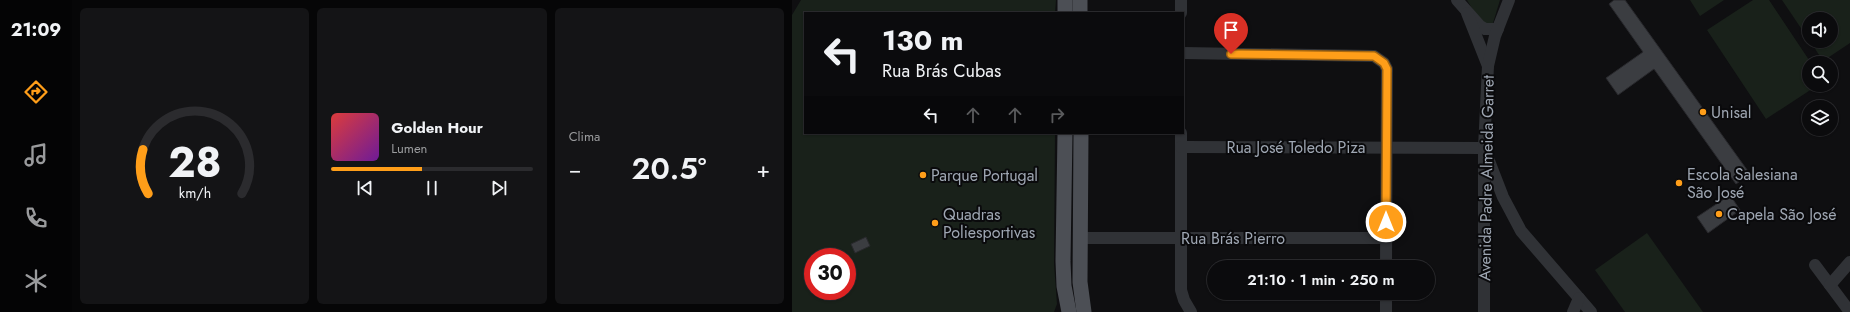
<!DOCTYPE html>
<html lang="pt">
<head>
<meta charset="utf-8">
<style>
	body { margin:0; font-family:Jost,sans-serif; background:#141416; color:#f1f3f6; height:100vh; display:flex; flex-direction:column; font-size:15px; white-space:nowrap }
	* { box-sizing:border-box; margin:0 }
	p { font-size:13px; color:#9a9b9d }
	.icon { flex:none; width:22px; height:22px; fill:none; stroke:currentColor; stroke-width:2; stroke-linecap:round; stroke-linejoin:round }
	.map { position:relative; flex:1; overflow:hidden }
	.details { display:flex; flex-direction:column; gap:8px; padding:8px; background:#060607; width:720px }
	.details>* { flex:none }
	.banner { position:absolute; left:12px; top:12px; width:380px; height:122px; border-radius:0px; box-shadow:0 1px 3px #0004,0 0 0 1px #2b2b2e; background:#0b0b0d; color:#f1f3f6; overflow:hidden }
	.controls { position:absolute; left:1010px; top:12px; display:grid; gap:8px }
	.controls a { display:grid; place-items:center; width:36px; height:36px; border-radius:50%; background:#0b0b0d; box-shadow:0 1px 3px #0004,0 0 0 1px #2b2b2e; font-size:20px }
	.speed { position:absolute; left:12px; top:248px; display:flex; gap:8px; font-size:20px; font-weight:700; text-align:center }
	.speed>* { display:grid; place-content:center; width:52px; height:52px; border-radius:50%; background:#0b0b0d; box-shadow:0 1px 3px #0004,0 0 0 1px #2b2b2e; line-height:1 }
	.speed .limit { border:6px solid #d22; background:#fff; color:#111 }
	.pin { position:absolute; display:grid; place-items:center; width:34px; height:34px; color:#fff; margin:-41px -17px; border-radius:50% 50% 50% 0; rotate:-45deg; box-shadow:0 0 4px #0007 }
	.pin .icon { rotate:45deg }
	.me { position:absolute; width:44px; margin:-22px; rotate:0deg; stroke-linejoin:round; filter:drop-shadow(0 0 3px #0008) }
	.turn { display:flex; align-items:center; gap:14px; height:84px; padding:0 12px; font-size:18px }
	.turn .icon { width:52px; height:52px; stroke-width:2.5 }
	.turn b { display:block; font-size:28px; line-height:34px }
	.lanes { display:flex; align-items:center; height:38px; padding:0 12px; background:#0003; justify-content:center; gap:20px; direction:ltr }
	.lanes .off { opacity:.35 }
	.big { font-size:30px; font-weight:600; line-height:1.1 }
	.details .widget { flex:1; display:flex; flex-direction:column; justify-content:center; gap:6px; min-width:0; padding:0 14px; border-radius:6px; background:#141416 }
	.details .dial { align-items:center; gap:0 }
	.dial svg { height:104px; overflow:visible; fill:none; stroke:#2b2b2e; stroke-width:7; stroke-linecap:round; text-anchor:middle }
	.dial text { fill:#f1f3f6; stroke:none }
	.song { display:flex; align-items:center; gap:12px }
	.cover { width:48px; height:48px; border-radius:6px; background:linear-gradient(135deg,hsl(0 70% 55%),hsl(280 70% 35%)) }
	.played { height:4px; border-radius:2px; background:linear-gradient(90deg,#ff9e19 45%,#2b2b2e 45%) }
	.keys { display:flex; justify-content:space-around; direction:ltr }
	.heat { display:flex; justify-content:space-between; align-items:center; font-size:22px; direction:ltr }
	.details .tiles { flex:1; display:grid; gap:8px; grid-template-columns:repeat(3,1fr) }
	.trip { position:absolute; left:415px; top:260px; width:228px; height:40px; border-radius:20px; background:#0b0b0d; box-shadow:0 1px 3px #0004,0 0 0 1px #2b2b2e; font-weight:600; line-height:40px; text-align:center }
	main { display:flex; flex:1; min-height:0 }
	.dock { display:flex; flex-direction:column; width:72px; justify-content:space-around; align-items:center; background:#040405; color:#9a9b9d }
	.dock .icon { width:28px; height:28px }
	.dock .current { color:#ff9e19 }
	.dock b { font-size:18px; color:#f1f3f6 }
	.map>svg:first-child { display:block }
</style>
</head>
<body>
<main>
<nav class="dock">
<b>21:09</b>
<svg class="icon current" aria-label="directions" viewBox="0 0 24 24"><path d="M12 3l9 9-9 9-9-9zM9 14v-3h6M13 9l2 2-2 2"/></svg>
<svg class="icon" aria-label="music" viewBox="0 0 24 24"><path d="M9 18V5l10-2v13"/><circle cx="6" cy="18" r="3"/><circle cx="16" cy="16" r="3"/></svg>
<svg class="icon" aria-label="phone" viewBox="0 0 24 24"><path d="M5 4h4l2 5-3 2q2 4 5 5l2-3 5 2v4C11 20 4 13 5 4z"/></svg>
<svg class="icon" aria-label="climate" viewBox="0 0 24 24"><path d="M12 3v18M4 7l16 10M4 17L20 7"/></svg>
</nav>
<section class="details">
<div class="tiles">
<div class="widget dial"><svg viewBox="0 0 100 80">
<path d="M14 69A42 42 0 1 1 86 69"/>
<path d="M14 69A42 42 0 0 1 10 35" stroke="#ff9e19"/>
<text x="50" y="56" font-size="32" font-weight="700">28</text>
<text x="50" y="72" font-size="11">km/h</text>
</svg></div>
<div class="widget">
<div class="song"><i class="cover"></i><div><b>Golden Hour</b><p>Lumen</p></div></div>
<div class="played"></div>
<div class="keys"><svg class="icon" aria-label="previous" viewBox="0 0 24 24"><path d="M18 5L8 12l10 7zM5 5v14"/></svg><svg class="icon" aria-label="pause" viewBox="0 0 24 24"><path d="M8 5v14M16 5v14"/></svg><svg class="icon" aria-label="next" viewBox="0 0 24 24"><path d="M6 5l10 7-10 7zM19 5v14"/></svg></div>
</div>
<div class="widget"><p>Clima</p>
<div class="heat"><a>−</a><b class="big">20.5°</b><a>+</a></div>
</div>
</div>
</section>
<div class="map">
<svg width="1058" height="312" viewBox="0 0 1058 312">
	<rect width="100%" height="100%" fill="#0f0f11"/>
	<g fill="#19211a" fill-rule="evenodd">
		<path d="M9 0H264L263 13H13V133H263L262 264 265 304 262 312H0V15ZM21 257H55V291H21Z"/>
		<polygon points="675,0 708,0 701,23 698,24 689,23"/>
		<polygon points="898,0 932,0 908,16"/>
		<polygon points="961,0 977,0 1019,63 1017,63 1017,85 1026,85 974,119 915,30"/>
		<polygon points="990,0 1058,0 1058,43 1031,61 1018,41 1039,41 1039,19 1017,19 1017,40"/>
		<polygon points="855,233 911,312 833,312 803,270"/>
	</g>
	<g fill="#3b3d41" stroke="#29292d">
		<polygon points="822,0 833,0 958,174 944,184 862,69 826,95 814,78 851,52 817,4"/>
		<polygon points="938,195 948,210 916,233 905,217"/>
		<polygon points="74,237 78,246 63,253 59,244"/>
	</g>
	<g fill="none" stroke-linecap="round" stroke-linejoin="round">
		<g stroke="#303236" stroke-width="12">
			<polyline points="389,0 389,13"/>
			<polyline points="665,0 688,26 693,29 706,29"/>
			<polyline points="675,13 696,66"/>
			<polyline points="391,53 582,56 592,63 595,69 594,267"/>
			<polyline points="389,133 389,290 392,300 399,312"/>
			<polyline points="389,147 692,148 711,197 729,231 799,312"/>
			<polyline points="289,238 594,238"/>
			<polyline points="1023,265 1058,312"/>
			<polyline points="1038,285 1058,262"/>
			<polyline points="594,312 594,293"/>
			<polyline points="692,312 692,148 696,66 703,36 717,0"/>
			<polyline points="781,312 787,298"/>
		</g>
		<g stroke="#4c4f55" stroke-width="15">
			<polyline points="273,13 273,0"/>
			<polyline points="288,13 288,0"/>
			<polyline points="273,133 271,261 272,286 277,312"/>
			<polyline points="289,133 288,282 292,312"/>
		</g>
	</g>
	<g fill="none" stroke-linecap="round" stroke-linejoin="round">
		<g stroke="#a66710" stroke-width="10">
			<polyline id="route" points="439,54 582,56 592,63 595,69 594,222"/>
		</g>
		<use href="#route" stroke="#ff9e19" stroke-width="7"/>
	</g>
	<g fill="#ff9e19" stroke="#0a0a0c" stroke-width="1.5">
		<circle cx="911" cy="112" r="4"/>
		<circle cx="131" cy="175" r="4"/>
		<circle cx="887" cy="183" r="4"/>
		<circle cx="927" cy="214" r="4"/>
		<circle cx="143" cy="223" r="4"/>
	</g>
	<g text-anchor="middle" stroke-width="4" stroke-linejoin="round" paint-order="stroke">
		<g font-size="16" fill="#9fa7b3" stroke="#0a0a0c" text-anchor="start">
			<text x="919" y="118">Unisal</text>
			<text x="895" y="180">Escola Salesiana<tspan x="895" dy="18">São José</tspan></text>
			<text x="139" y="181">Parque Portugal</text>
			<text x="151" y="220">Quadras<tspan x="151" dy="18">Poliesportivas</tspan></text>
			<text x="935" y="220">Capela São José</text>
		</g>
		<g font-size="16" fill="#9fa7b3" stroke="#0a0a0c">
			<text x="504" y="153">Rua José Toledo Piza</text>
			<text transform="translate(694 178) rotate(-89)" y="6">Avenida Padre Almeida Garret</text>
			<text x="441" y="244">Rua Brás Pierro</text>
		</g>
	</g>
</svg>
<div class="controls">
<a><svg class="icon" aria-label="sound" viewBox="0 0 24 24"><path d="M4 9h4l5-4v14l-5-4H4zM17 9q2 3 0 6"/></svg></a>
<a><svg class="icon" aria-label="search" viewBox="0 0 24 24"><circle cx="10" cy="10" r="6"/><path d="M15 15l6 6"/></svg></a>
<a><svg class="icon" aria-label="layers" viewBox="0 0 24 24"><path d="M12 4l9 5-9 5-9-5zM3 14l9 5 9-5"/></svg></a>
</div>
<div class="speed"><div class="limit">30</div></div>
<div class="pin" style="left:439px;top:54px;background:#d93025"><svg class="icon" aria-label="arrive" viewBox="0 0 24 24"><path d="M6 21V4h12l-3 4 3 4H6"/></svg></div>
<svg class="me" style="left:594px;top:222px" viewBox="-20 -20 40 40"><circle r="17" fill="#ff9e19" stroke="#fff" stroke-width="3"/><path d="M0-11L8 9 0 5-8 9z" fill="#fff"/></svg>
<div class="trip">21:10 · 1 min · 250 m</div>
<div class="banner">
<div class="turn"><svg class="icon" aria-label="left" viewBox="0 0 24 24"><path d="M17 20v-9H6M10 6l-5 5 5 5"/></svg><div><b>130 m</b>Rua Brás Cubas</div></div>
<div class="lanes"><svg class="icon" aria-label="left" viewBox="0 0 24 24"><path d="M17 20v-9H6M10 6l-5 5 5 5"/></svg><svg class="icon off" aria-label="ahead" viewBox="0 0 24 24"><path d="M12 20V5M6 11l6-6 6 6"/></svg><svg class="icon off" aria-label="ahead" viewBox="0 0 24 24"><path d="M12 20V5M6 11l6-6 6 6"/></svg><svg class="icon off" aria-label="right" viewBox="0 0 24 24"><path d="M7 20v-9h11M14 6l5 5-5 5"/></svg></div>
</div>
</div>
</main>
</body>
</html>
